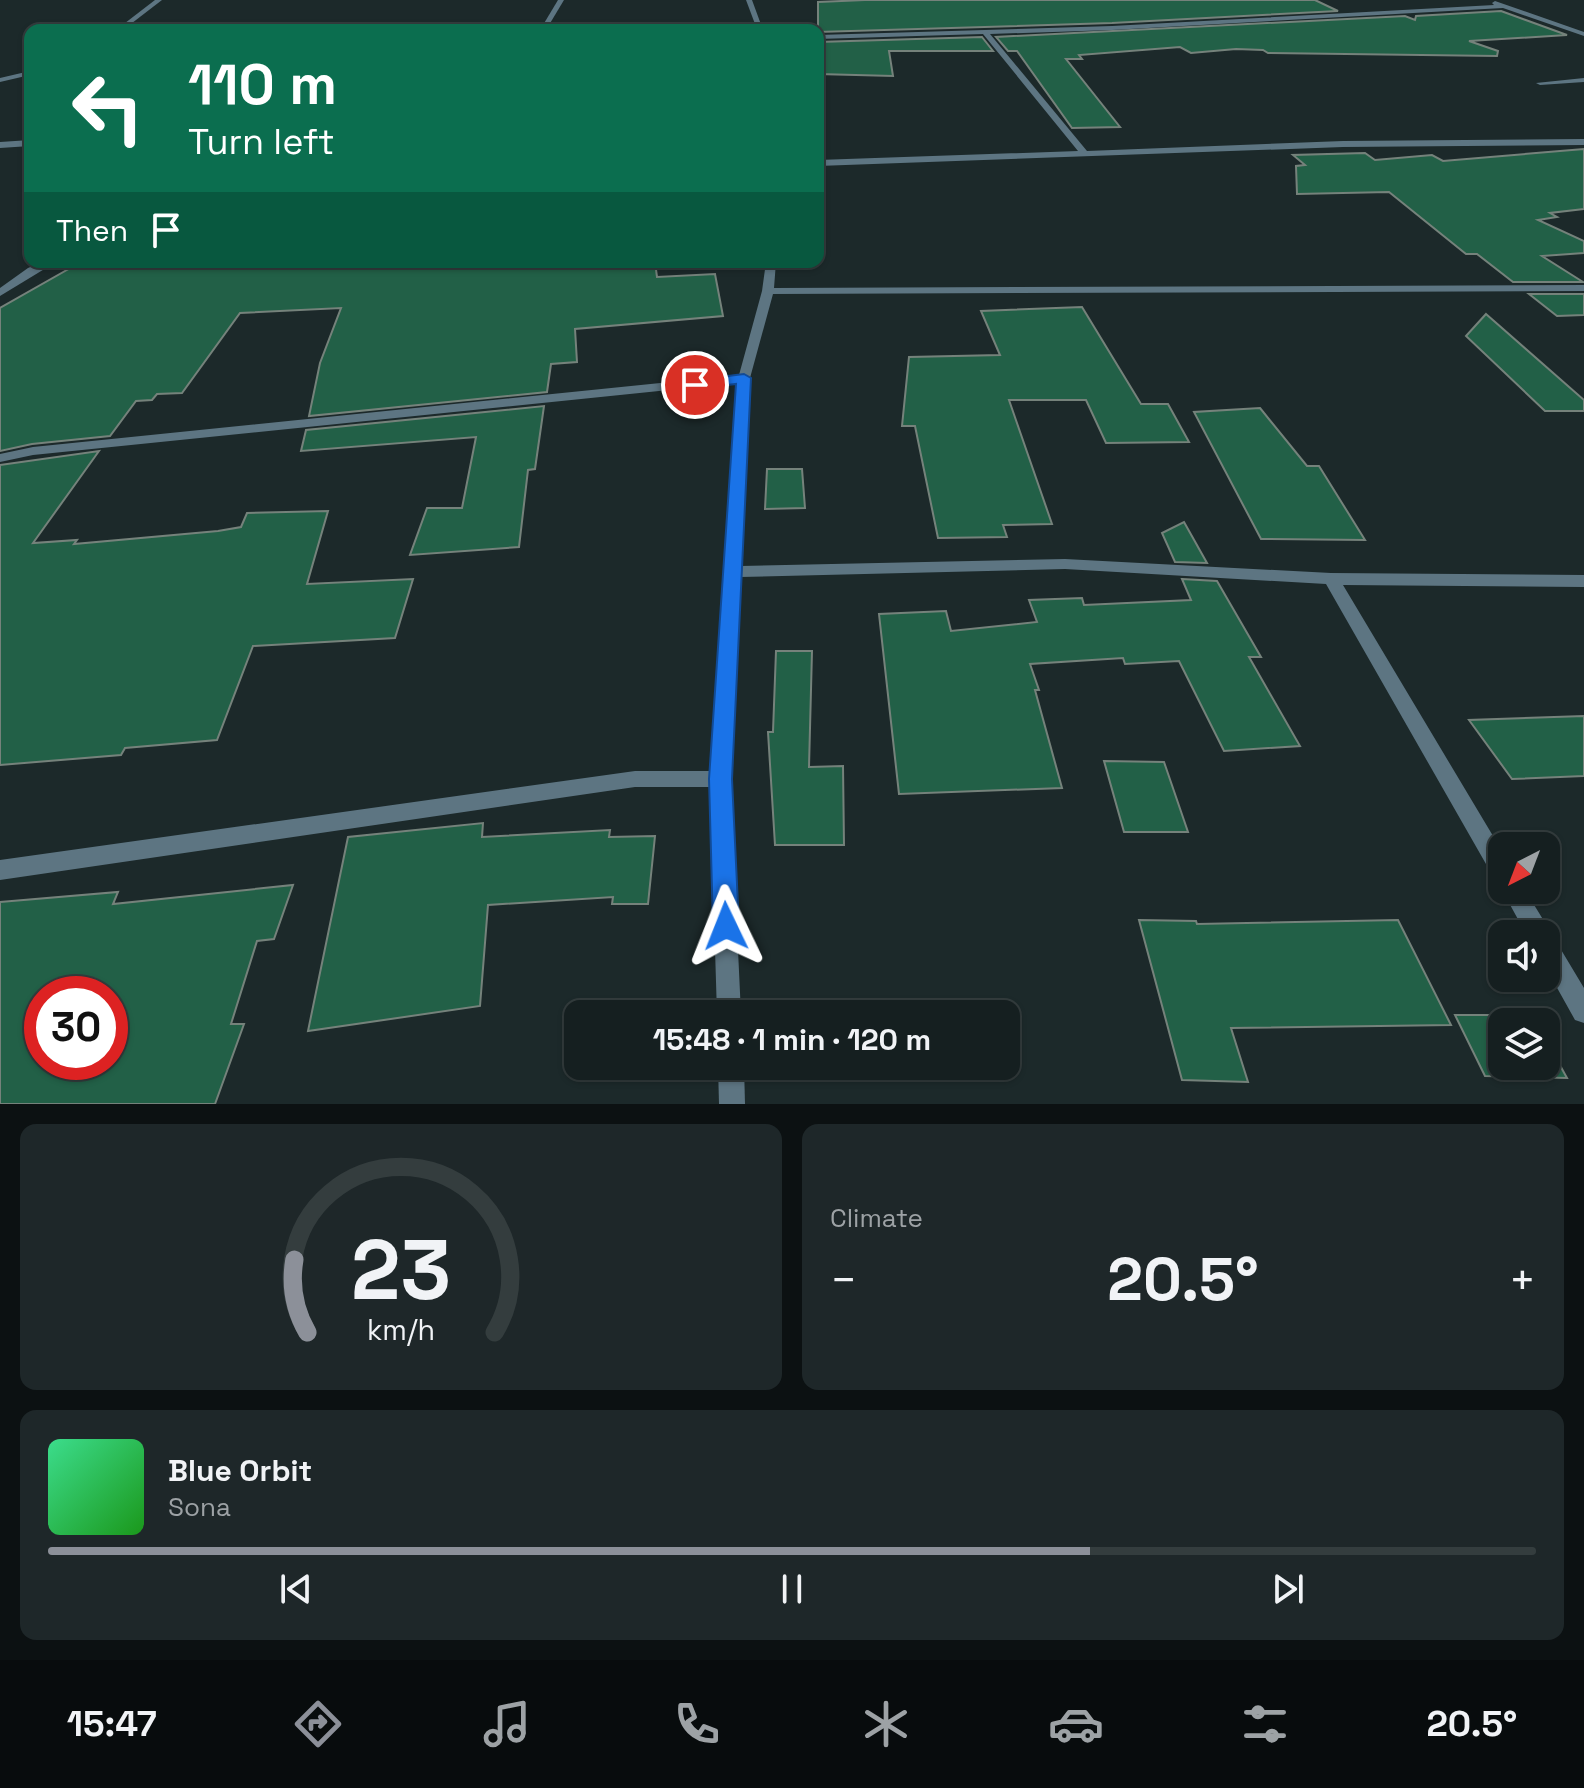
<!DOCTYPE html>
<html lang="en">
<head>
<meta charset="utf-8">
<style>
	body { margin:0; font-family:"Space Grotesk",sans-serif; background:#1e2729; color:#f1f3f6; height:100vh; display:flex; flex-direction:column; font-size:30px; white-space:nowrap }
	* { box-sizing:border-box; margin:0 }
	p { font-size:26px; color:#9da2a5 }
	.icon { flex:none; width:44px; height:44px; fill:none; stroke:currentColor; stroke-width:2; stroke-linecap:round; stroke-linejoin:round }
	.map { position:relative; height:1104px; overflow:hidden }
	.drawer { display:flex; flex-direction:column; gap:20px; padding:20px; background:#0c1112; flex:1 }
	.drawer>* { flex:none }
	.banner { position:absolute; left:24px; top:24px; width:800px; height:244px; border-radius:16px; box-shadow:0 2px 6px #0004,0 0 0 2px #343d3e; background:#0b6e4f; color:#fff; overflow:hidden }
	.needle { width:52px; rotate:222deg }
	.fabs { position:absolute; left:1488px; top:832px; display:grid; gap:16px }
	.fabs a { display:grid; place-items:center; width:72px; height:72px; border-radius:16px; background:#151f20; box-shadow:0 2px 6px #0004,0 0 0 2px #343d3e; font-size:40px }
	.speed { position:absolute; left:24px; top:976px; display:flex; gap:16px; font-size:40px; font-weight:700; text-align:center }
	.speed>* { display:grid; place-content:center; width:104px; height:104px; border-radius:50%; background:#151f20; box-shadow:0 2px 6px #0004,0 0 0 2px #343d3e; line-height:1 }
	.speed .limit { border:12px solid #d22; background:#fff; color:#111 }
	.pin { position:absolute; display:grid; place-items:center; width:68px; height:68px; color:#fff; margin:-34px; border:4px solid #fff; border-radius:50%; box-shadow:0 2px 8px #0007 }
	.me { position:absolute; width:88px; margin:-44px; rotate:358deg; stroke-linejoin:round; filter:drop-shadow(0 0 6px #0008) }
	.turn { display:flex; align-items:center; gap:28px; height:168px; padding:0 32px; font-size:36px }
	.turn .icon { width:104px; height:104px; stroke-width:2.5 }
	.turn b { display:block; font-size:56px; line-height:68px }
	.then { display:flex; align-items:center; height:76px; padding:0 32px; background:#0003; gap:16px; font-size:30px }
	.big { font-size:60px; font-weight:800; line-height:1.1 }
	.drawer .tile { flex:1; display:flex; flex-direction:column; justify-content:center; gap:12px; min-width:0; padding:0 28px; border-radius:16px; background:#1e2729 }
	.drawer .dial { align-items:center; gap:0 }
	.dial svg { height:208px; overflow:visible; fill:none; stroke:#343d3e; stroke-width:7; stroke-linecap:round; text-anchor:middle }
	.dial text { fill:#f1f3f6; stroke:none }
	.song { display:flex; align-items:center; gap:24px }
	.cover { width:96px; height:96px; border-radius:12px; background:linear-gradient(135deg,hsl(150 70% 55%),hsl(120 70% 35%)) }
	.played { height:8px; border-radius:4px; background:linear-gradient(90deg,#8c9099 70%,#343d3e 70%) }
	.keys { display:flex; justify-content:space-around; direction:ltr }
	.heat { display:flex; justify-content:space-between; align-items:center; font-size:44px; direction:ltr }
	.drawer .tiles { flex:1; display:grid; gap:20px; grid-template-columns:1fr 1fr }
	.tile:last-child { grid-column:span 2 }
	.trip { position:absolute; left:564px; top:1000px; width:456px; height:80px; border-radius:16px; background:#151f20; box-shadow:0 2px 6px #0004,0 0 0 2px #343d3e; font-weight:800; line-height:80px; text-align:center }
	.dock { display:flex; height:128px; justify-content:space-around; align-items:center; background:#080c0d; color:#9da2a5 }
	.dock .icon { width:56px; height:56px }
	.dock .selected { color:#8c9099 }
	.dock b { font-size:36px; color:#f1f3f6 }
	.map>svg:first-child { display:block }
</style>
</head>
<body>
<div class="map">
<svg width="1584" height="1104" viewBox="0 0 1584 1104">
	<rect width="100%" height="100%" fill="#1c292a"/>
	<g fill="#226047" stroke="#75827b" stroke-width="2" fill-rule="evenodd">
		<polygon points="865,0 1315,0 1338,11 1112,23 818,32 818,2"/>
		<polygon points="1501,11 1567,35 1469,41 1498,51 1497,56 1268,53 1263,50 1236,49 1191,53 1180,47 1079,55 1082,59 1066,59 1120,127 1072,128 1017,51 1008,51 996,37 1405,16 1415,20 1416,16"/>
		<polygon points="982,37 993,51 889,51 893,76 818,74 818,42"/>
		<polygon points="1584,149 1584,209 1550,213 1557,217 1538,220 1584,241 1584,253 1542,256 1583,282 1513,282 1477,254 1466,254 1389,192 1297,194 1296,166 1305,165 1293,155 1365,153 1375,160 1432,155 1443,161"/>
		<polygon points="81,262 109,265 111,262 276,262 273,267 363,262 655,262 657,277 715,274 723,316 575,329 577,362 551,364 547,392 309,416 320,363 341,308 240,313 182,393 157,394 152,400 136,401 110,436 32,444 0,451 0,308"/>
		<polygon points="1529,294 1584,294 1584,315 1557,316"/>
		<polygon points="1082,307 1141,404 1168,404 1189,442 1106,443 1086,400 1009,400 1052,524 1003,525 1007,537 938,538 915,426 902,426 909,357 1000,355 981,311"/>
		<polygon points="1486,314 1584,400 1584,411 1545,411 1466,336"/>
		<polygon points="544,406 535,469 528,470 519,547 410,555 427,508 462,508 476,437 301,451 306,430"/>
		<polygon points="1260,408 1307,466 1319,466 1365,540 1261,539 1194,412"/>
		<polygon points="99,451 33,543 77,540 74,544 218,531 241,527 247,513 328,511 307,584 413,579 395,638 253,646 217,740 125,748 121,755 0,765 0,465"/>
		<polygon points="767,469 802,469 805,508 765,509"/>
		<polygon points="1184,522 1207,563 1175,562 1162,533"/>
		<polygon points="1182,579 1217,581 1261,657 1249,657 1300,746 1224,751 1179,661 1125,664 1123,658 1030,664 1039,690 1035,690 1062,788 899,794 879,614 946,611 951,631 1037,622 1029,600 1082,598 1084,605 1191,600"/>
		<polygon points="776,651 812,651 809,767 843,766 844,845 775,845 768,732 773,732"/>
		<polygon points="1584,716 1584,776 1512,779 1469,720"/>
		<polygon points="1104,761 1164,762 1188,832 1124,832"/>
		<polygon points="483,823 482,837 610,830 609,837 655,836 648,904 612,904 613,897 488,905 480,1006 308,1031 348,837"/>
		<path d="M293 885 274 939 257 941 231 1024H244L215 1104H0V902L118 892 113 904ZM42 994H110V1062H42Z"/>
		<polygon points="1139,920 1196,921 1197,924 1398,920 1451,1025 1231,1028 1248,1082 1182,1080"/>
		<polygon points="1455,1015 1532,1015 1536,1022 1502,1022 1502,1066 1546,1066 1546,1040 1567,1078 1485,1076"/>
	</g>
	<g fill="none" stroke-linecap="round" stroke-linejoin="round">
		<g fill="#5d7582" fill-rule="evenodd">
			<polygon points="155,0 162,0 123,30 116,30"/>
			<polygon points="558,0 564,0 546,30 540,30"/>
			<polygon points="746,0 752,0 763,30 655,30 755,24"/>
			<polygon points="1495,1 1584,32 1584,36 1503,8 1112,30 990,34 1087,151 1343,141 1584,139 1584,145 1343,147 818,166 818,160 1078,151 983,34 818,39 818,35 1112,26 1494,5 1492,3"/>
			<polygon points="30,71 30,75 0,82 0,78"/>
			<polygon points="1584,78 1584,82 1540,85 1536,83"/>
			<polygon points="30,140 30,146 0,148 0,142"/>
			<polygon points="42,262 56,262 0,296 0,288 28,268"/>
			<polygon points="766,262 776,262 774,288 1584,285 1584,291 773,294 750,378 741,566 1065,559 1331,573 1584,575 1584,587 1343,585 1502,851 1502,881 1494,878 1326,584 1065,569 740,577 730,779 741,1014 717,1014 710,787 635,787 0,880 0,860 635,771 711,771 737,383 33,455 0,462 0,454 33,447 739,375 762,291"/>
			<polygon points="1502,890 1525,890 1547,926 1550,936 1554,938 1584,988 1584,1023 1575,1020 1546,968 1546,934 1526,934"/>
			<polygon points="718,1066 744,1066 745,1104 719,1104"/>
		</g>
	</g>
	<polygon fill="#1a73e8" stroke="#114b97" stroke-width="2" points="744,374 751,378 732,779 739,926 735,935 726,938 717,935 713,926 709,779 736,384 695,389 688,385 695,380"/>
</svg>
<div class="fabs">
<a><svg class="needle" viewBox="-14 -14 28 28"><path d="M0-13l5 13h-10z" fill="#e53935"/><path d="M0 13l5-13h-10z" fill="#9da2a5"/></svg></a>
<a><svg class="icon" aria-label="sound" viewBox="0 0 24 24"><path d="M4 9h4l5-4v14l-5-4H4zM17 9q2 3 0 6"/></svg></a>
<a><svg class="icon" aria-label="layers" viewBox="0 0 24 24"><path d="M12 4l9 5-9 5-9-5zM3 14l9 5 9-5"/></svg></a>
</div>
<div class="speed"><div class="limit">30</div></div>
<div class="pin" style="left:695px;top:385px;background:#d93025"><svg class="icon" aria-label="arrive" viewBox="0 0 24 24"><path d="M6 21V4h12l-3 4 3 4H6"/></svg></div>
<svg class="me" style="left:726px;top:926px" viewBox="-20 -20 40 40"><path d="M0-17L14 15 0 8-14 15z" fill="#1a73e8" stroke="#fff" stroke-width="4"/></svg>
<div class="trip">15:48 · 1 min · 120 m</div>
<div class="banner">
<div class="turn"><svg class="icon" aria-label="left" viewBox="0 0 24 24"><path d="M17 20v-9H6M10 6l-5 5 5 5"/></svg><div><b>110 m</b>Turn left</div></div>
<div class="then">Then<svg class="icon" aria-label="arrive" viewBox="0 0 24 24"><path d="M6 21V4h12l-3 4 3 4H6"/></svg></div>
</div>
</div>
<section class="drawer">
<div class="tiles">
<div class="tile dial"><svg viewBox="0 0 100 80">
<path d="M14 69A42 42 0 1 1 86 69"/>
<path d="M14 69A42 42 0 0 1 9 41" stroke="#8c9099"/>
<text x="50" y="56" font-size="32" font-weight="700">23</text>
<text x="50" y="72" font-size="11">km/h</text>
</svg></div>
<div class="tile"><p>Climate</p>
<div class="heat"><a>−</a><b class="big">20.5°</b><a>+</a></div>
</div>
<div class="tile">
<div class="song"><i class="cover"></i><div><b>Blue Orbit</b><p>Sona</p></div></div>
<div class="played"></div>
<div class="keys"><svg class="icon" aria-label="previous" viewBox="0 0 24 24"><path d="M18 5L8 12l10 7zM5 5v14"/></svg><svg class="icon" aria-label="pause" viewBox="0 0 24 24"><path d="M8 5v14M16 5v14"/></svg><svg class="icon" aria-label="next" viewBox="0 0 24 24"><path d="M6 5l10 7-10 7zM19 5v14"/></svg></div>
</div>
</div>
</section>
<nav class="dock">
<b>15:47</b>
<svg class="icon selected" aria-label="directions" viewBox="0 0 24 24"><path d="M12 3l9 9-9 9-9-9zM9 14v-3h6M13 9l2 2-2 2"/></svg>
<svg class="icon" aria-label="music" viewBox="0 0 24 24"><path d="M9 18V5l10-2v13"/><circle cx="6" cy="18" r="3"/><circle cx="16" cy="16" r="3"/></svg>
<svg class="icon" aria-label="phone" viewBox="0 0 24 24"><path d="M5 4h4l2 5-3 2q2 4 5 5l2-3 5 2v4C11 20 4 13 5 4z"/></svg>
<svg class="icon" aria-label="climate" viewBox="0 0 24 24"><path d="M12 3v18M4 7l16 10M4 17L20 7"/></svg>
<svg class="icon" aria-label="car" viewBox="0 0 24 24"><path d="M5 17H2v-5l4-1 3-4h7l3 4 3 1v5h-3M9 17h6M6 11h13"/><circle cx="7" cy="17" r="2"/><circle cx="17" cy="17" r="2"/></svg>
<svg class="icon" aria-label="filters" viewBox="0 0 24 24"><path d="M4 7h16M4 17h16"/><circle cx="9" cy="7" r="2"/><circle cx="15" cy="17" r="2"/></svg>
<b>20.5°</b>
</nav>
</body>
</html>
